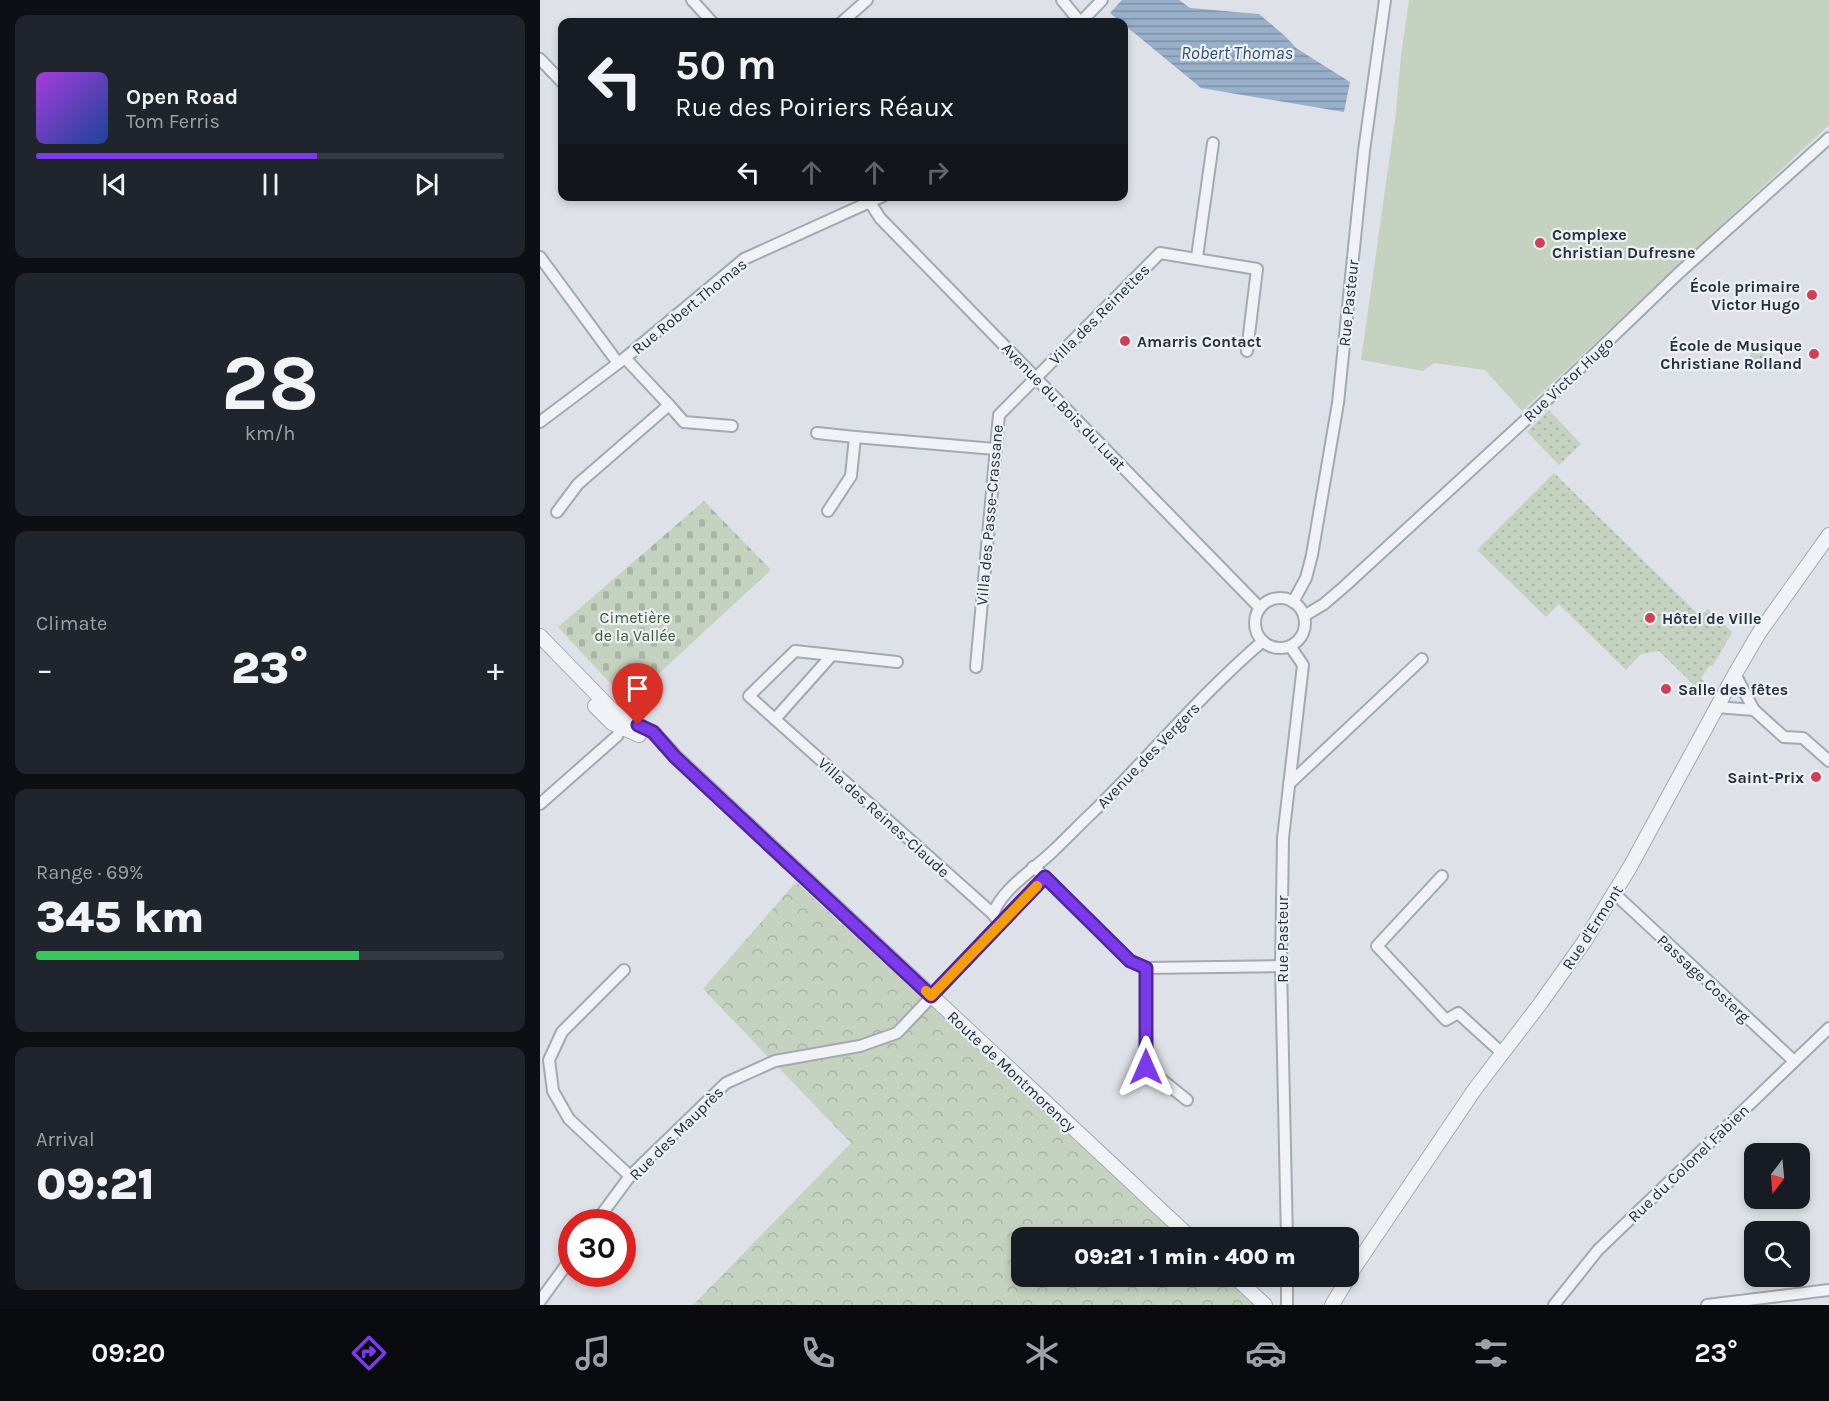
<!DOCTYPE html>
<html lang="en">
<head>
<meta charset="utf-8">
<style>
	body { margin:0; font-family:Karla,sans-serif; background:#20242c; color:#f1f3f6; height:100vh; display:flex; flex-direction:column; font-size:22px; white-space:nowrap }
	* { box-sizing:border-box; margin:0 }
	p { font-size:20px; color:#9ea1a6 }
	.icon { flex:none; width:33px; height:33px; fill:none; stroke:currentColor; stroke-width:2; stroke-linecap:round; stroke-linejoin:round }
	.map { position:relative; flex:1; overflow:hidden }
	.panel { display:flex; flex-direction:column; gap:15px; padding:15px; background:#0d0f14; width:540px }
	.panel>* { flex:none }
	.guide { position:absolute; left:18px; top:18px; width:570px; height:183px; border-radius:12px; box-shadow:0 3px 9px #0003; background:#171b24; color:#f1f3f6; overflow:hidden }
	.needle { width:39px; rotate:196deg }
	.tools { position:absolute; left:1204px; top:1143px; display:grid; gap:12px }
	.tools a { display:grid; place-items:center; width:66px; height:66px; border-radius:12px; background:#171b24; box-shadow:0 3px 9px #0003; font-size:30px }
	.speed { position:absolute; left:18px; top:1209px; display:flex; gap:12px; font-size:30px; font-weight:700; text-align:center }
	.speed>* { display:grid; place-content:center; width:78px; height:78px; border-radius:50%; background:#171b24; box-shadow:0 3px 9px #0003; line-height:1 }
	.speed .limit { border:9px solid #d22; background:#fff; color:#111 }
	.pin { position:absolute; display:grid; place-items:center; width:51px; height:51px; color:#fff; margin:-62px -26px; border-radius:50% 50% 50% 0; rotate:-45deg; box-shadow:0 0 6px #0007 }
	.pin .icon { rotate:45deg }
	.me { position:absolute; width:66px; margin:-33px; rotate:0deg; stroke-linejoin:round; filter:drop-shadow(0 0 4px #0008) }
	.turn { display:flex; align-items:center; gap:21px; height:126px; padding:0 18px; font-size:27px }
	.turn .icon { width:78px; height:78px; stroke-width:2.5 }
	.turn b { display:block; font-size:42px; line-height:51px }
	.lanes { display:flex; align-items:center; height:57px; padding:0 18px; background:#0003; justify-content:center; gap:30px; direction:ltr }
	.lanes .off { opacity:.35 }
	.big { font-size:45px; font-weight:800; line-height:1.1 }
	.panel .widget { flex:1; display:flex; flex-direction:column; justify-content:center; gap:9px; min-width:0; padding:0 21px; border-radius:12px; background:#20242c }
	.panel .dial { align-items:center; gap:0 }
	.dial b { font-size:78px; line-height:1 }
	.song { display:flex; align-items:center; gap:18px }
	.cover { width:72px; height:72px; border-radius:9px; background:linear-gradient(135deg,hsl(280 70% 55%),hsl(220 70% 35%)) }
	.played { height:6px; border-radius:3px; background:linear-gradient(90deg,#7c3aed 60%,#363941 60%) }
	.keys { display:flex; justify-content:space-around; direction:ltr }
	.heat { display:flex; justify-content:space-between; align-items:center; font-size:33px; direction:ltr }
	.charge { height:9px; border-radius:4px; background:linear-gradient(90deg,#34c759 69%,#363941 0) }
	.trip { position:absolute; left:471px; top:1227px; width:348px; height:60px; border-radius:12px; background:#171b24; box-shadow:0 3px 9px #0003; font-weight:800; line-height:60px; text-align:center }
	.tab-bar { display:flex; height:96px; justify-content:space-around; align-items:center; background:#090b0e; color:#9ea1a6 }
	.tab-bar .icon { width:42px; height:42px }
	.tab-bar .active { color:#7c3aed }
	.tab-bar b { font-size:27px; color:#f1f3f6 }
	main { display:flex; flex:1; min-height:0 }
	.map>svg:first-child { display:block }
</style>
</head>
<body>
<main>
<section class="panel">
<div class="widget">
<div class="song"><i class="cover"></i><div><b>Open Road</b><p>Tom Ferris</p></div></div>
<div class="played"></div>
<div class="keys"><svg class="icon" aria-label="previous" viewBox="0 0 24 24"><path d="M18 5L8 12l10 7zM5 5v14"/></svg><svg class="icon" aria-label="pause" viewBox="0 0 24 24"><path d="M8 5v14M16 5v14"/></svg><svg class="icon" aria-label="next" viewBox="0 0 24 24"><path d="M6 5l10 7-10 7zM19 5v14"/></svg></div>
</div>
<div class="widget dial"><b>28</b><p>km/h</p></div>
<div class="widget"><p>Climate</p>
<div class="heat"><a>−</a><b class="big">23°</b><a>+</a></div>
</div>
<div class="widget"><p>Range · 69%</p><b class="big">345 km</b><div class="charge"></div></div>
<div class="widget"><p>Arrival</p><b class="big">09:21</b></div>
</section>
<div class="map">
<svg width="1289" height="1305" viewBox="0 0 1289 1305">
	<defs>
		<pattern id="green-dots" width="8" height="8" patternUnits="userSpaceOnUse" patternTransform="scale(1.5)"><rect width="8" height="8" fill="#c4d2bf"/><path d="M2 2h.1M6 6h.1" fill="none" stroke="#a8b5a5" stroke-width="1.8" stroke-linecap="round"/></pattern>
		<pattern id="forest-crowns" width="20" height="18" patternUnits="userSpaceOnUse" patternTransform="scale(1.5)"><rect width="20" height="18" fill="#c4d2bf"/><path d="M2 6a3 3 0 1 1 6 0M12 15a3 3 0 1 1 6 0" fill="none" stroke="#a8b5a5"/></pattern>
		<pattern id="cemetery-stones" width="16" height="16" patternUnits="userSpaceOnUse" patternTransform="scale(1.5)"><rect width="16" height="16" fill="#c4d2bf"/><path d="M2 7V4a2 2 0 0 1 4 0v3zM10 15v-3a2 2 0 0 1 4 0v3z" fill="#a8b5a5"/></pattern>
		<pattern id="water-rules" width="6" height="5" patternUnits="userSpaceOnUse" patternTransform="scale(1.5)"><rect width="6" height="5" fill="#98b0c9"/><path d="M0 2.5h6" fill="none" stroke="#7c90a5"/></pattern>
	</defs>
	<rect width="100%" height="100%" fill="#dee2e8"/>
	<g fill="url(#green-dots)">
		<polygon points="1218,343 1229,361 1219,365 1210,357 1212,349"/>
		<polygon points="1009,410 1041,444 1019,465 987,432"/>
		<polygon points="1014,473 1160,616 1168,609 1192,632 1173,666 1169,666 1161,678 1165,682 1159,690 1119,651 1101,654 1086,670 1019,604 1006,617 937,550"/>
	</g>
	<polygon fill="url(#forest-crowns)" points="256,882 641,1237 482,1238 482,1276 683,1277 714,1305 153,1305 311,1143 163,989"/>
	<polygon fill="url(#cemetery-stones)" points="164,501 231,570 90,700 68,681 18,627"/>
	<polygon fill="#c4d2bf" points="869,0 1289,0 1289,125 982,411 945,370 894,363 883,371 821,360 856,112 861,55"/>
	<polygon fill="url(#water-rules)" points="582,0 639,0 650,8 719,14 746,37 756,48 810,82 804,112 661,88 570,13"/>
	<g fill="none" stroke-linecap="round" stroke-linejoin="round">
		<g stroke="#a3a9b2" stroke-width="14">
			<g id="minor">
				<polyline points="152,0 172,22"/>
				<polyline points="522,0 540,22"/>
				<polyline points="302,22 327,0"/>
				<polyline points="541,22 562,0"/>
				<polyline points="0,59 22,82"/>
				<polyline points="326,196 340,218 720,608"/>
				<polyline points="0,257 78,363"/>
				<polyline points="657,257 673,143"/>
				<polyline points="129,405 144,422 192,426"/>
				<polyline points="0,422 85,358 204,259 343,196"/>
				<polyline points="277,433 315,437"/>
				<polyline points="288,511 311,476 315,437 455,449"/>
				<polyline points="17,512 38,484 129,405 85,358"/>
				<circle cx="740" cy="623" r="25"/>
				<polyline points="753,602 766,578 772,555 798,403 824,151 845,0"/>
				<polyline points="764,616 784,604 806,585 991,415 1140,272 1289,138"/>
				<polyline points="357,662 255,651 209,696 453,914"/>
				<polyline points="436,667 459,415 620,253 717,269 707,351"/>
				<polyline points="1195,674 1214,710 1244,737 1263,738 1289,761"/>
				<polyline points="1176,707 1214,710"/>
				<polyline points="235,719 292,655"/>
				<polyline points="749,784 882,659"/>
				<polyline points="0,804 77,736 81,729 82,720"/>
				<polyline points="902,876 837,946 906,1020 918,1013 962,1053"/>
				<polyline points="505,877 590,961 606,968 741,966"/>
				<polyline points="1075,894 1254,1061"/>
				<path d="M456 918 453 914C462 889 493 870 512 852 527 838 540 824 555 810 611 755 662 693 723 641"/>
				<polyline points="606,968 606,1067 647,1100"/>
				<polyline points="84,970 22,1032 9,1060 13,1091 29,1119 90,1176"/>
				<polyline points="56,1222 90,1176 186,1083 235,1061 320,1046 357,1033 505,877 493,867"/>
				<polyline points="747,1238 741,966 743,838 763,665 750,646"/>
				<polyline points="747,1276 747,1305"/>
				<polyline points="0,1301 32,1257"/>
				<polyline points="1014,1305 1058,1250 1289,1028"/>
				<polyline points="1167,1305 1289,1290"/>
			</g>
		</g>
		<g stroke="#a3a9b2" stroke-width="16">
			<g id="tertiary">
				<polyline points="0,636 72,710 82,718 113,732 136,757 651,1238"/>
				<polyline points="55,706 72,723 99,735"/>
				<polyline points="694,1276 725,1305"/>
				<polyline points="792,1305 814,1268 935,1089 1000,1004 1044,942 1090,867 1195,674 1219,633 1289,535"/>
			</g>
		</g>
		<use href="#minor" stroke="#f0f2f6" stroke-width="10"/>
		<use href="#tertiary" stroke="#f0f2f6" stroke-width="14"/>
	</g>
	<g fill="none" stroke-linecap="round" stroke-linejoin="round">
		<g stroke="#51269a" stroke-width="15">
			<polyline id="route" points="98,725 113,732 135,757 391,996 505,877 590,961 606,968 606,1067"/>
		</g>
		<use href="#route" stroke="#7c3aed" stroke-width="10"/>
		<polyline stroke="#f59e0b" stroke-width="10" points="386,991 391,996 497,886"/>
	</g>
	<g fill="#d03f58" stroke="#edf1f5" stroke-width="2">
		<circle cx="1000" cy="243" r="6"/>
		<circle cx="1272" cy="295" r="6"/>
		<circle cx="585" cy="341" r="6"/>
		<circle cx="1274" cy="354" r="6"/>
		<circle cx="1110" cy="618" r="6"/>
		<circle cx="1126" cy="689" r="6"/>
		<circle cx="1276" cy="777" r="6"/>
	</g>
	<g text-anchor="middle" stroke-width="4.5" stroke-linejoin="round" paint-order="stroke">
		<g font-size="16" font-weight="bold" fill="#27303e" stroke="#edf1f5" text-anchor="start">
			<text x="1012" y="240">Complexe<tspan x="1012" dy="18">Christian Dufresne</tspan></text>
			<text x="1260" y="292" text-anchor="end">École primaire<tspan x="1260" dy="18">Victor Hugo</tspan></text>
			<text x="597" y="347">Amarris Contact</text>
			<text x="1262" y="351" text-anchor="end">École de Musique<tspan x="1262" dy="18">Christiane Rolland</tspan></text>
			<text x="1122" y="624">Hôtel de Ville</text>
			<text x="1138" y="695">Salle des fêtes</text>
			<text x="1264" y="783" text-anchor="end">Saint-Prix</text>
		</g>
		<g font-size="16" fill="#27303e" stroke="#edf1f5">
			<text transform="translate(808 303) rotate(-84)" y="6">Rue Pasteur</text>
			<text transform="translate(149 306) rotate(-39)" y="6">Rue Robert Thomas</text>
			<text transform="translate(559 314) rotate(-45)" y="6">Villa des Reinettes</text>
			<text transform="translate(1028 379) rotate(-43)" y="6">Rue Victor Hugo</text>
			<text transform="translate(524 406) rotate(46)" y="6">Avenue du Bois du Luat</text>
			<text transform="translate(449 515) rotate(-85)" y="6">Villa des Passe-Crassane</text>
			<text transform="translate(608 755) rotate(-46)" y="6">Avenue des Vergers</text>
			<text transform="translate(344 817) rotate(42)" y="6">Villa des Reines-Claude</text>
			<text transform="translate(1052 927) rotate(-57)" y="6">Rue d'Ermont</text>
			<text transform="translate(742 939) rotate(-90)" y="6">Rue Pasteur</text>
			<text transform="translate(1164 978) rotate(43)" y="6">Passage Costerg</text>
			<text transform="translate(472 1071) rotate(43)" y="6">Route de Montmorency</text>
			<text transform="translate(136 1133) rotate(-45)" y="6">Rue des Mauprès</text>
			<text transform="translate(1148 1163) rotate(-44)" y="6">Rue du Colonel Fabien</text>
		</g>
		<g font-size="16" fill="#3c5a34" stroke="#edf1f5">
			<text x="95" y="623">Cimetière<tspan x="95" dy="18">de la Vallée</tspan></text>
		</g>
		<g font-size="18" font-style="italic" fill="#304f73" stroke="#edf1f5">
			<text x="697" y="59">Robert Thomas</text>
		</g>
	</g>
</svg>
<div class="tools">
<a><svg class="needle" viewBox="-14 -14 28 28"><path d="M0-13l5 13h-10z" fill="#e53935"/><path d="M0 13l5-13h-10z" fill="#9ea1a6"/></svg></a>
<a><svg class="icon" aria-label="search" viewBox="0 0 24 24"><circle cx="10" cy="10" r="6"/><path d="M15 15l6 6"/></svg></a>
</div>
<div class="speed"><div class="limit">30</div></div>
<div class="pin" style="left:98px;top:725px;background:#d93025"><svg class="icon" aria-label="arrive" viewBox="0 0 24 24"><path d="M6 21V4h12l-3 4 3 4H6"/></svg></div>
<svg class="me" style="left:606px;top:1067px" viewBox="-20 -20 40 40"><path d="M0-17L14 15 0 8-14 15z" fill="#7c3aed" stroke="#fff" stroke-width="4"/></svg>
<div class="trip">09:21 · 1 min · 400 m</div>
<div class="guide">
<div class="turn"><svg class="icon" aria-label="left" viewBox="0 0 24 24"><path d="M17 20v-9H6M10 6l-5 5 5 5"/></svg><div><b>50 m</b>Rue des Poiriers Réaux</div></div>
<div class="lanes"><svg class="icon" aria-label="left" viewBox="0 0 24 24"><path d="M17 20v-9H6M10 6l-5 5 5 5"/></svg><svg class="icon off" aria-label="ahead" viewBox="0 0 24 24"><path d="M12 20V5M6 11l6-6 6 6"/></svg><svg class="icon off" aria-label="ahead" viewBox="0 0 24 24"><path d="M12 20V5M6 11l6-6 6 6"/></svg><svg class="icon off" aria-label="right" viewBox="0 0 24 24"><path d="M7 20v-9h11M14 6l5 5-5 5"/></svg></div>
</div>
</div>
</main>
<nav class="tab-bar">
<b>09:20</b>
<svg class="icon active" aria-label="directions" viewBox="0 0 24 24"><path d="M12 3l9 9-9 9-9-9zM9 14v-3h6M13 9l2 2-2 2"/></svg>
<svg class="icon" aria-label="music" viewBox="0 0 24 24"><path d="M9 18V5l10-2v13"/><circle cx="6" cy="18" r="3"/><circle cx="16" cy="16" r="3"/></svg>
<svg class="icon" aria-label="phone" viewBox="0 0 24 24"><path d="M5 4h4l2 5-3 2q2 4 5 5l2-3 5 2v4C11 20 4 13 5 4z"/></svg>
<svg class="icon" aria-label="climate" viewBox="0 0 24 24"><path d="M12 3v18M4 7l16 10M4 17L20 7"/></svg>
<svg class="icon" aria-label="car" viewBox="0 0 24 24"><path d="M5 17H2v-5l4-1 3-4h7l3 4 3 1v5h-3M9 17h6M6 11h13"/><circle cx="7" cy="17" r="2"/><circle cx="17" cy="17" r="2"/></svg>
<svg class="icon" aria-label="filters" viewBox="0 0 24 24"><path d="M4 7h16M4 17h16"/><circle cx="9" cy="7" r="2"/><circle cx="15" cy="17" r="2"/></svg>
<b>23°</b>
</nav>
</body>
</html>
